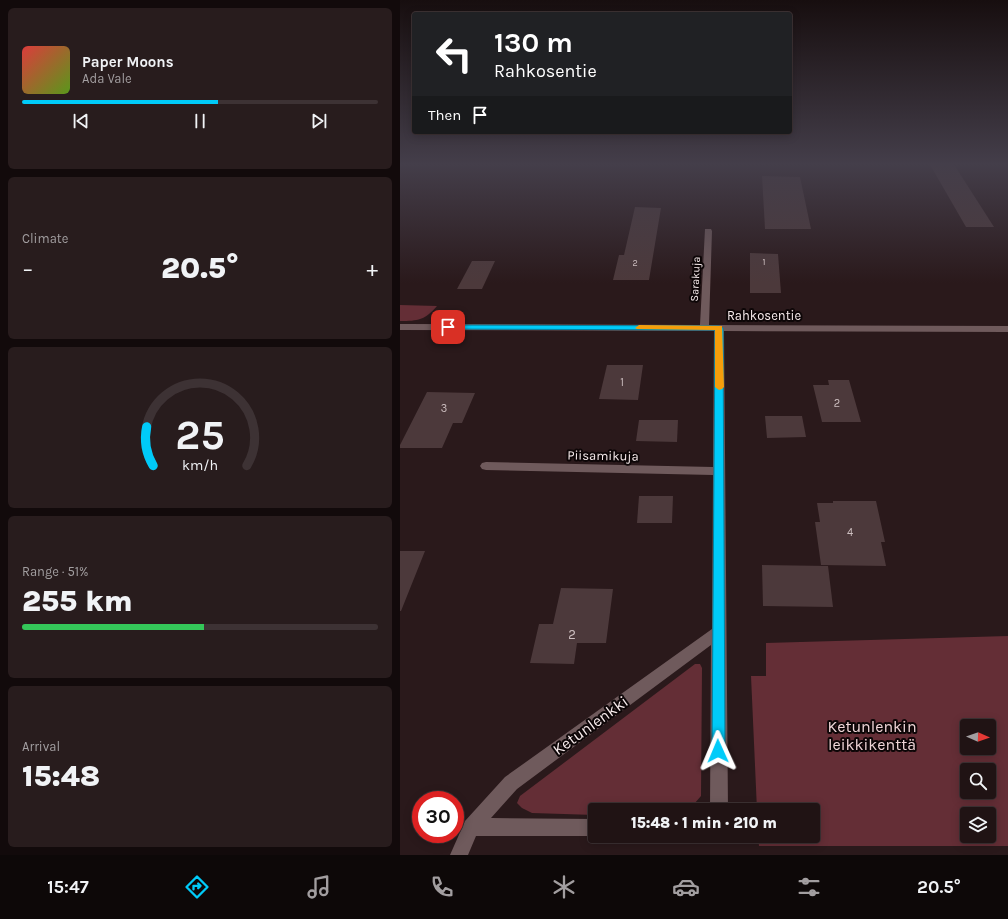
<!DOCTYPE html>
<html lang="en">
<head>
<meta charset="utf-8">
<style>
	body { margin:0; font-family:Karla,sans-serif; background:#281c1d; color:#f1f3f6; height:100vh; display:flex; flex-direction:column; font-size:15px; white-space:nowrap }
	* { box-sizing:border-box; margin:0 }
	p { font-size:13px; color:#a29ea0 }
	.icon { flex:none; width:22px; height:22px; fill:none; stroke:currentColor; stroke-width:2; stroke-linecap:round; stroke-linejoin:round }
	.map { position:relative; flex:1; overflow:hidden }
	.drawer { display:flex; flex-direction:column; gap:8px; padding:8px; background:#120a0b; width:400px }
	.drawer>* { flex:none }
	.hud { position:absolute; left:12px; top:12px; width:380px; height:122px; border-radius:4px; box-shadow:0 2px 10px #0003,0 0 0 1px #3d3234; background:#202124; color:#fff; overflow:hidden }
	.needle { width:26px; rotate:92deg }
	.fabs { position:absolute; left:560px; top:719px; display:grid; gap:8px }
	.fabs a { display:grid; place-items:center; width:36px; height:36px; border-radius:4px; background:#201314; box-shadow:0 2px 10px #0003,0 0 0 1px #3d3234; font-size:20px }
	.speed { position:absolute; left:12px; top:791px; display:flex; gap:8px; font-size:20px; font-weight:700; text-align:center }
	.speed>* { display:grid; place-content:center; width:52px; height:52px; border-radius:50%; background:#201314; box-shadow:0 2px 10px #0003,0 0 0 1px #3d3234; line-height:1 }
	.speed .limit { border:6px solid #d22; background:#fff; color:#111 }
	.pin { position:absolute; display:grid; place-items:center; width:34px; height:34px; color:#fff; margin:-17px; border-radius:8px; box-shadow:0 2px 6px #0006 }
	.me { position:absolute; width:44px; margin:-22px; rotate:359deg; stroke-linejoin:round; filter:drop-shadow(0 0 3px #0008) }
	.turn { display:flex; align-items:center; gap:14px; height:84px; padding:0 16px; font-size:18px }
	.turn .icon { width:52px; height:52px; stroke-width:2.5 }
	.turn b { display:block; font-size:28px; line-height:34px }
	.then { display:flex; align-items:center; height:38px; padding:0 16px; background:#0003; gap:8px; font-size:15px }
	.big { font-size:30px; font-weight:800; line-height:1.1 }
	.drawer .tile { flex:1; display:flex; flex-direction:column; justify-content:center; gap:6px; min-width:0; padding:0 14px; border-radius:6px; background:#281c1d }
	.drawer .dial { align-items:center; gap:0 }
	.dial svg { height:104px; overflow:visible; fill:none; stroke:#3d3234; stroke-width:7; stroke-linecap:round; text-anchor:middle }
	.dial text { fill:#f1f3f6; stroke:none }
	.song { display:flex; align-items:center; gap:12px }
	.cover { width:48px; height:48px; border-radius:6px; background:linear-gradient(135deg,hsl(0 70% 55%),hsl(90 70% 35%)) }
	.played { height:4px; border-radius:2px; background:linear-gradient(90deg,#00cbf9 55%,#3d3234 55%) }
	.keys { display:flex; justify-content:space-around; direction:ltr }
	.heat { display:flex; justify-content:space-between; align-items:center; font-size:22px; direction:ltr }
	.charge { height:6px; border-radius:3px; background:linear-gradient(90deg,#34c759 51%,#3d3234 0) }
	.trip { position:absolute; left:188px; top:803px; width:232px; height:40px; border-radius:4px; background:#201314; box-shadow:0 2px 10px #0003,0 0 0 1px #3d3234; font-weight:800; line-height:40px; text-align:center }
	.dock { display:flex; height:64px; justify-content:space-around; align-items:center; background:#0d0808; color:#a29ea0 }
	.dock .icon { width:28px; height:28px }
	.dock .selected { color:#00cbf9 }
	.dock b { font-size:18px; color:#f1f3f6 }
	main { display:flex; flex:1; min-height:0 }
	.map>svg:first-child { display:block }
</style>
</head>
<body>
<main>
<section class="drawer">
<div class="tile">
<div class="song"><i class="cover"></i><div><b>Paper Moons</b><p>Ada Vale</p></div></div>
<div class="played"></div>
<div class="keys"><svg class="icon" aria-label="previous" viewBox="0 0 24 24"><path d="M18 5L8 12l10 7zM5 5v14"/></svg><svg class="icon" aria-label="pause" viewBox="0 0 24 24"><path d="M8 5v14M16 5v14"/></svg><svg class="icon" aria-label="next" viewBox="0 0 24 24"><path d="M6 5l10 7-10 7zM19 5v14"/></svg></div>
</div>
<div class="tile"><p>Climate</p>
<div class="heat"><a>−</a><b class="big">20.5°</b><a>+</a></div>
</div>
<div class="tile dial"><svg viewBox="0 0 100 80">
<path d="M14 69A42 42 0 1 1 86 69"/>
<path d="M14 69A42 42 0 0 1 9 39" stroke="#00cbf9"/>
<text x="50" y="56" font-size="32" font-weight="700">25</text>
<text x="50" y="72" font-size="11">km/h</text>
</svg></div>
<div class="tile"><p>Range · 51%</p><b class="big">255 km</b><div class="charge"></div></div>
<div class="tile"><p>Arrival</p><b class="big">15:48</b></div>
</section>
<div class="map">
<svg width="608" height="855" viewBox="0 0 608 855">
	<rect width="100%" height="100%" fill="#2a191b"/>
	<polygon fill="#371f22" points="0,163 259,163 241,167 0,166"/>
	<g fill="#642e36" fill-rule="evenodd">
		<path d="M0 305 37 306C25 320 18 321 0 321Z"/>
		<path d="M608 636V846H359L358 836H413V810H357L351 676H366V643ZM567 726H589V748H567ZM567 770H589V792H567ZM567 814H589V836H567Z"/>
		<polygon points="295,664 300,664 302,668 301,796 294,804 280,810 195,810 195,815 132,813 122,808 117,803 120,796"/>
	</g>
	<g fill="#4c393b">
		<polygon points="529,163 553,163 594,227 566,227"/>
		<polygon points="362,176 400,177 411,229 365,229"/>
		<polygon points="235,207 261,208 249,280 213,280 219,255 224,255"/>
		<polygon points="350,253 378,254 381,293 350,293"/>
		<polygon points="72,261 95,261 82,289 57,289"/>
		<polygon points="207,365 243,365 238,400 199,399"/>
		<polygon points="428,380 449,380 461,422 422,422 413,385 429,385"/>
		<polygon points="27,392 75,393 62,423 53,423 42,448 0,448 0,445"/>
		<polygon points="365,416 402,416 406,437 367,438"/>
		<polygon points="239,420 278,420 277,442 236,441"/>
		<polygon points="239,496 273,496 272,523 237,523"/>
		<polygon points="433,501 476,501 485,542 481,542 486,566 421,565 415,522 420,522 417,503 433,503"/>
		<polygon points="0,551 25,551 1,611 0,611"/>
		<polygon points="362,565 428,566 433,607 363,606"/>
		<polygon points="161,588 213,589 206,643 177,643 174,664 130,663 139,624 153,624"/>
	</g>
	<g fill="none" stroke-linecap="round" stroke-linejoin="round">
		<polygon fill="#6f5a5c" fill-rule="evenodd" points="305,229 311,229 312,231 309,325 608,326 608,332 324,331 328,810 310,810 311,645 117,789 91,818 195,819 195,836 197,836 76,836 68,855 50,855 65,821 105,777 312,629 313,475 86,470 82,469 80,466 82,463 86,462 313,467 314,331 0,330 0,324 300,325"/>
	</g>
	<linearGradient id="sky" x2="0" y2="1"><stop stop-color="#170e0f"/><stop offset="0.58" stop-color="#443e4a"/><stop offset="1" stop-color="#443e4a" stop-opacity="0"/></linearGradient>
	<rect width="608" height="283" fill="url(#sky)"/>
	<polygon fill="#00cbf9" stroke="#0084a2" points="45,325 319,326 323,328 325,751 323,755 318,757 314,755 312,751 315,330 48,329 45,329"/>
	<polygon fill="#f59e0b" points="239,325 322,326 324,387 322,389 319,390 315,387 315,330 237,329 235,328"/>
	<g text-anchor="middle" stroke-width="4" stroke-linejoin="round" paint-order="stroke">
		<g font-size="9" fill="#cdbfc0">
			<text x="364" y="265">1</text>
			<text x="235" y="266">2</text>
		</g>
		<g font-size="11" fill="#f8eced" stroke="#0d0607">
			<text transform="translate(295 279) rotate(-87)" y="4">Sarakuja</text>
		</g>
		<g font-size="11" fill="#cdbfc0">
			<text x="222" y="386">1</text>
			<text x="437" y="407">2</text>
			<text x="44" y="412">3</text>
			<text x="450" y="536">4</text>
		</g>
		<g font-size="13" fill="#f8eced" stroke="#0d0607">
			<text x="364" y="320">Rahkosentie</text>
			<text transform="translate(203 455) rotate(1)" y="5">Piisamikuja</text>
		</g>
		<g font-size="13" fill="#cdbfc0">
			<text x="172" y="639">2</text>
		</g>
		<g font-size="16" fill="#f8eced" stroke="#0d0607">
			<text transform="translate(190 725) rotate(-36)" y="6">Ketunlenkki</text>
		</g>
		<g font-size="16" fill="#f0d6d8" stroke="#0d0607">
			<text x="472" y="732">Ketunlenkin<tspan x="472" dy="18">leikkikenttä</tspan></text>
		</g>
	</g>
</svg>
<div class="fabs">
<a><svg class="needle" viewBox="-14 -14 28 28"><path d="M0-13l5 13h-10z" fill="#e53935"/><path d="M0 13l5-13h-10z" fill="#a29ea0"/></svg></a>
<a><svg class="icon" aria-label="search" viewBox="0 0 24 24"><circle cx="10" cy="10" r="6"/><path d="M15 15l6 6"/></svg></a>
<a><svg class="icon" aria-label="layers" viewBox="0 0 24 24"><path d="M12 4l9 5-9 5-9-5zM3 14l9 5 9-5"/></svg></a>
</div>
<div class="speed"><div class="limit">30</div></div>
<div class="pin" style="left:48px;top:327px;background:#d93025"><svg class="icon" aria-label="arrive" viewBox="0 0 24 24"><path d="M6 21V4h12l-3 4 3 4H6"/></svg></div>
<svg class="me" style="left:318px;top:751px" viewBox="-20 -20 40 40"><path d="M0-17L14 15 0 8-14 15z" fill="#00cbf9" stroke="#fff" stroke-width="4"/></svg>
<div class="trip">15:48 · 1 min · 210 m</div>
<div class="hud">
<div class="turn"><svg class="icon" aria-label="left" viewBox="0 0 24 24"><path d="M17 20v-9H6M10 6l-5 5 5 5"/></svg><div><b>130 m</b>Rahkosentie</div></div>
<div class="then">Then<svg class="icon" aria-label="arrive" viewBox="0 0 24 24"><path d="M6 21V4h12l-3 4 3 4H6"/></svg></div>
</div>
</div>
</main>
<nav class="dock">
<b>15:47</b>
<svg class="icon selected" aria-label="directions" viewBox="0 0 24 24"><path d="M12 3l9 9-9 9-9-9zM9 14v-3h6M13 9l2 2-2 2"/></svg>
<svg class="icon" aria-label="music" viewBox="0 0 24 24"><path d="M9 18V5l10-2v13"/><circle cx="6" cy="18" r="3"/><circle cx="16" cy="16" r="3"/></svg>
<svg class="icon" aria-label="phone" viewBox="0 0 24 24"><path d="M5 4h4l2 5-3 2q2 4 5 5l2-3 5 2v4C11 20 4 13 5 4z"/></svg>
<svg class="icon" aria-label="climate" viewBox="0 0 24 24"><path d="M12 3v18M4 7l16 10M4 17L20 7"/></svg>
<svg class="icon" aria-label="car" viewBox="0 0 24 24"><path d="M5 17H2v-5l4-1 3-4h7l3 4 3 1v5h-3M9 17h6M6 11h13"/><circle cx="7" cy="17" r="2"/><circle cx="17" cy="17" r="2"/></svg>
<svg class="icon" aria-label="filters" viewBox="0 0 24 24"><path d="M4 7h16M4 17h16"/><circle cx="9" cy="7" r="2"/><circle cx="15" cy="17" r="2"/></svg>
<b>20.5°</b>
</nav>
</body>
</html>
